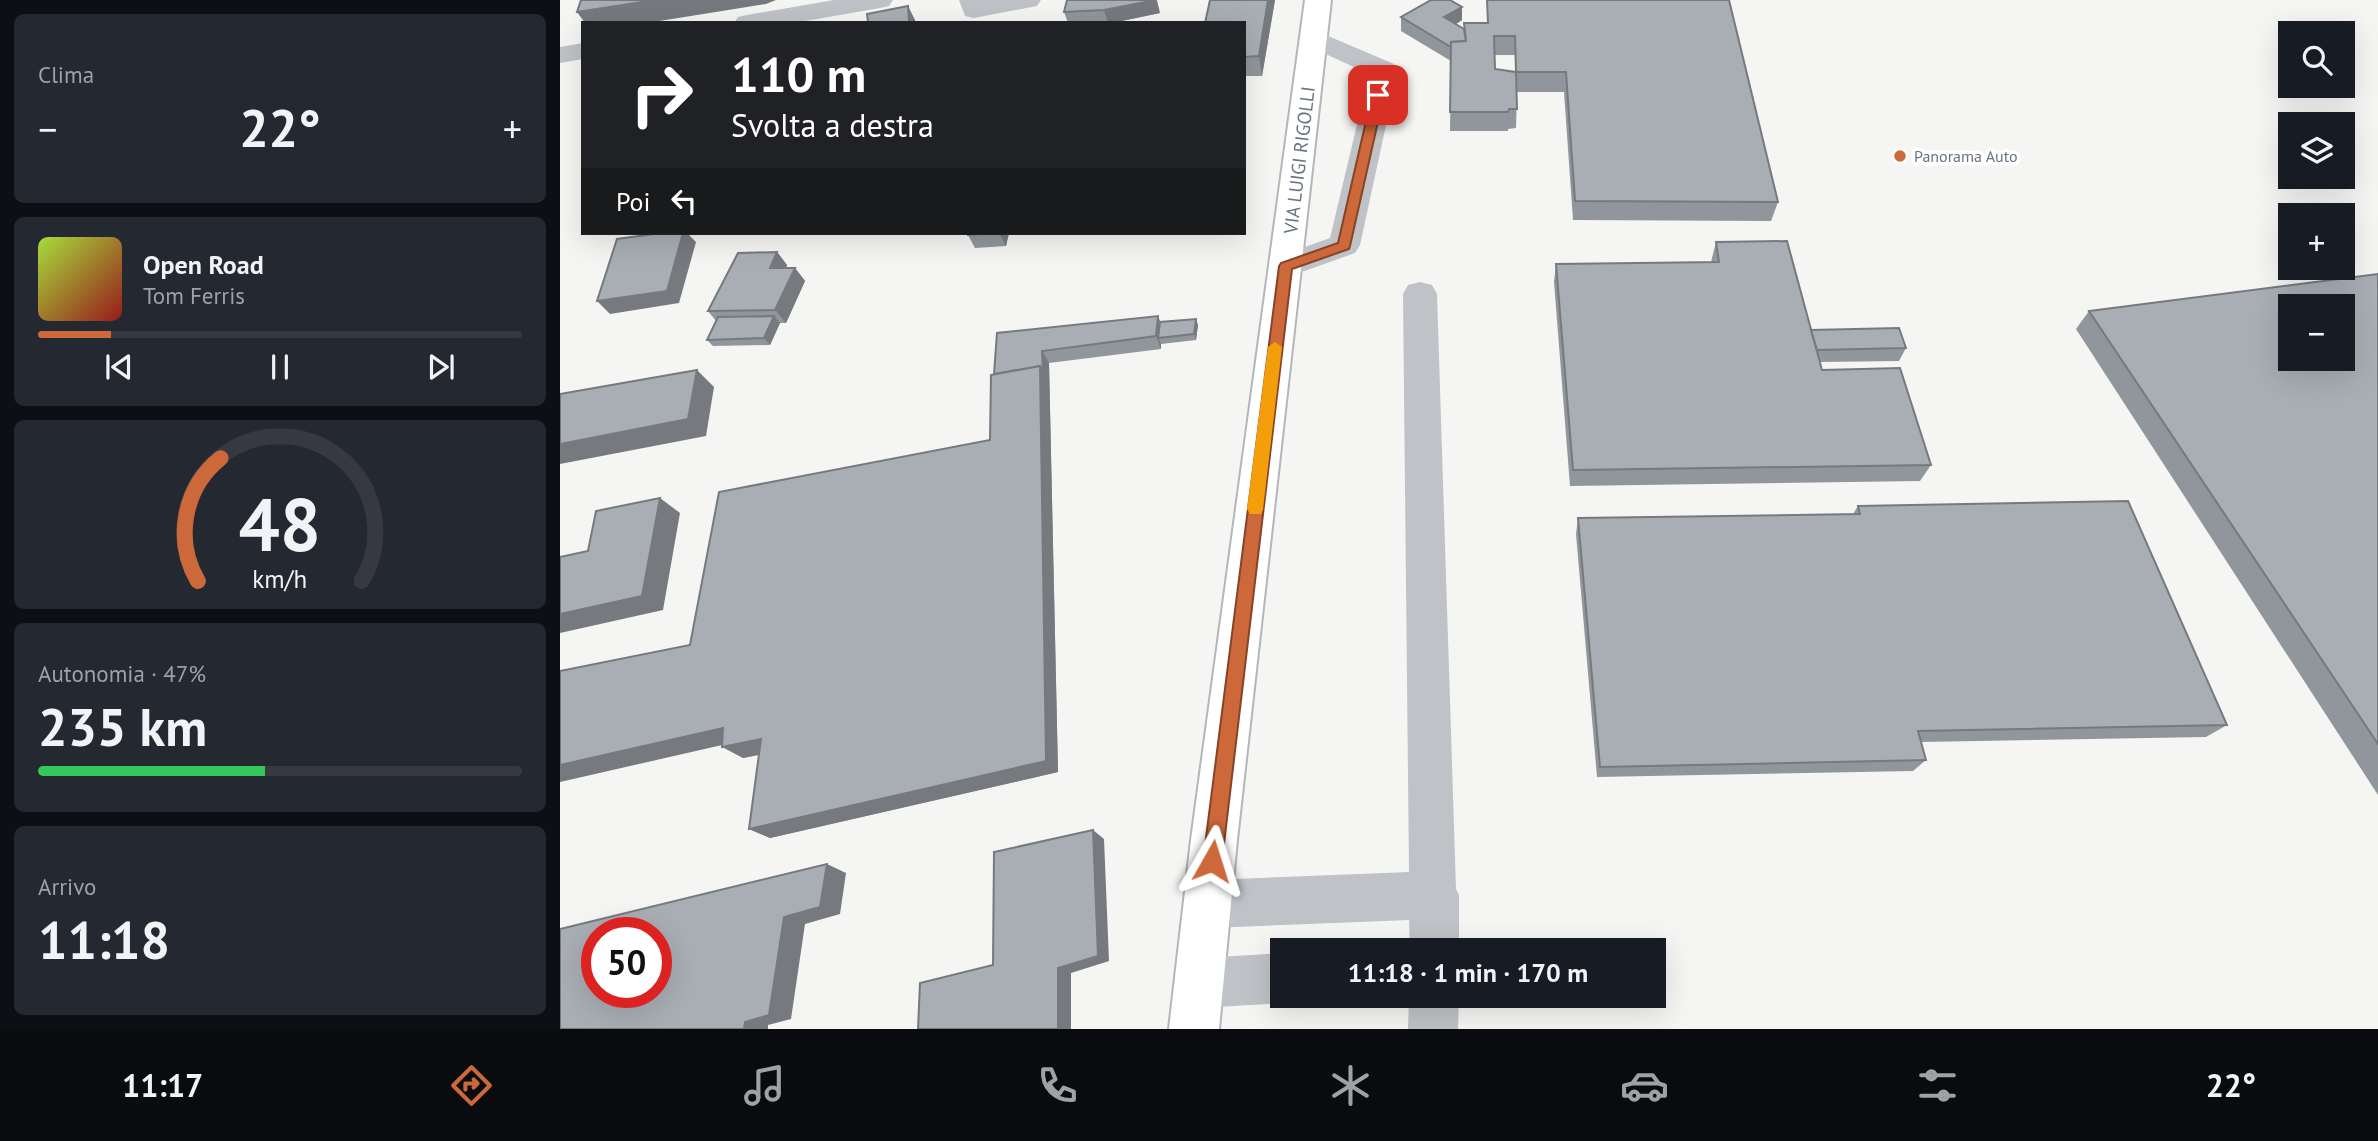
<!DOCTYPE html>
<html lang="it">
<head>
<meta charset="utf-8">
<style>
	body { margin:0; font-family:"PT Sans",sans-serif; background:#242831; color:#f1f3f6; height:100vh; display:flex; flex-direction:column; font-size:26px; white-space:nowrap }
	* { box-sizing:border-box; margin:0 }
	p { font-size:23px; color:#9ea1a6 }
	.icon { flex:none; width:38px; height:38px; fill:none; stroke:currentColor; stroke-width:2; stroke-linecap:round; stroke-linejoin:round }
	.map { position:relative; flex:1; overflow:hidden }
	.side { display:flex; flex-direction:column; gap:14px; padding:14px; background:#0d0f14; width:560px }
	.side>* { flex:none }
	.hud { position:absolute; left:21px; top:21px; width:665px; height:214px; border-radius:0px; box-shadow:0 7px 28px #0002; background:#202124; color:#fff; overflow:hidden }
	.buttons { position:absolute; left:1718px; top:21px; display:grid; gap:14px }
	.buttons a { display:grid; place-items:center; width:77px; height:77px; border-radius:0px; background:#171b24; box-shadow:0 7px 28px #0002; font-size:35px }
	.speed { position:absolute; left:21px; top:917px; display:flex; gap:14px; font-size:35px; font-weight:700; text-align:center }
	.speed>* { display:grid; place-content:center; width:91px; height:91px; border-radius:50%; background:#171b24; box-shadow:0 7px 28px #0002; line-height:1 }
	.speed .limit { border:10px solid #d22; background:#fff; color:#111 }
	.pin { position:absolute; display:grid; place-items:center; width:60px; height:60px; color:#fff; margin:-30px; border-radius:14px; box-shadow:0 4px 10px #0006 }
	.me { position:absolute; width:77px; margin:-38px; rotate:6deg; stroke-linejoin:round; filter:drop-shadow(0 0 5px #0008) }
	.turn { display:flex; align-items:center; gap:24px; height:147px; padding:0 35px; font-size:32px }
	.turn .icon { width:91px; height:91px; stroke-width:2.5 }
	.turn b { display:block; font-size:49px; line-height:60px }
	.then { display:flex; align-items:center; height:66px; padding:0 35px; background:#0003; gap:14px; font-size:26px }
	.big { font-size:52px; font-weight:800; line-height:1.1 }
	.side .tile { flex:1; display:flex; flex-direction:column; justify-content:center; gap:10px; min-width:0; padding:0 24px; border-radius:10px; background:#242831 }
	.side .dial { align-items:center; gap:0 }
	.dial svg { height:182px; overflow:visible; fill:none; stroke:#363941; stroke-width:7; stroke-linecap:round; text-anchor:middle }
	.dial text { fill:#f1f3f6; stroke:none }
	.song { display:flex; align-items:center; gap:21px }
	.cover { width:84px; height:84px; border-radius:10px; background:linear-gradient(135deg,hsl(80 70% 55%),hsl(0 70% 35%)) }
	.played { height:7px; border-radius:4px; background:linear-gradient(90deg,#cd683b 15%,#363941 15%) }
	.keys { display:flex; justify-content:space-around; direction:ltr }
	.heat { display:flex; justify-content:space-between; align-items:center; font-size:38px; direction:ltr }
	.charge { height:10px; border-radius:5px; background:linear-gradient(90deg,#34c759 47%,#363941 0) }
	.trip { position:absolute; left:710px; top:938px; width:396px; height:70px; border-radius:0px; background:#171b24; box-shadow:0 7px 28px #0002; font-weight:800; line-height:70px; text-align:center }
	.menu { display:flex; height:112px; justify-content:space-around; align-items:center; background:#090b0e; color:#9ea1a6 }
	.menu .icon { width:49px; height:49px }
	.menu .active { color:#cd683b }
	.menu b { font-size:32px; color:#f1f3f6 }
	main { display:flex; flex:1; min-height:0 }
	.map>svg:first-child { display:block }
</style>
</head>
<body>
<main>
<section class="side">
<div class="tile"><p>Clima</p>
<div class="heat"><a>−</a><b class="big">22°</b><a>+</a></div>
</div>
<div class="tile">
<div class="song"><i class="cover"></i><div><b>Open Road</b><p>Tom Ferris</p></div></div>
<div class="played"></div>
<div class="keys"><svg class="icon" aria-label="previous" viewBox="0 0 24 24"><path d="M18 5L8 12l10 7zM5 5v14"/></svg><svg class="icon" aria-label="pause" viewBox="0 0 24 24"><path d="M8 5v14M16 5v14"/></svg><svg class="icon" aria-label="next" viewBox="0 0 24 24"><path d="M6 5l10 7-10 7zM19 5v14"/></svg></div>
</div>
<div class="tile dial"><svg viewBox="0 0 100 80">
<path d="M14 69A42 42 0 1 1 86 69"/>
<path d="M14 69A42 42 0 0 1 24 15" stroke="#cd683b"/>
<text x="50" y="56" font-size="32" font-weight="700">48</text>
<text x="50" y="72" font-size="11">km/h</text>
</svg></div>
<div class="tile"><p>Autonomia · 47%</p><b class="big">235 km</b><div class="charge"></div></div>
<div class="tile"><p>Arrivo</p><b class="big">11:18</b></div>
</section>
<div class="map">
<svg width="1818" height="1029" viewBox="0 0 1818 1029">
	<rect width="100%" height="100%" fill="#f5f6f3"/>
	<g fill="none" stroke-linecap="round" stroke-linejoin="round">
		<g stroke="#b3b6ba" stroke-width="4">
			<polygon id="major" points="745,0 771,0 677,840 659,1029 609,1029 631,840"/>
		</g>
		<g fill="#bfc2c6" fill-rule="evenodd">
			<polygon points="274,0 333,0 329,6 320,8 234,23 174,23 178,17 187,15"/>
			<polygon points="399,0 481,0 477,6 414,18 405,16"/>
			<polygon points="754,30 834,64 838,70 800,245 795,253 725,278 714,274 709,266 714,258 770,238 809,74 744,44 740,38 744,32"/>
			<polygon points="23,43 23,59 0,63 0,47"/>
			<polygon points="860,282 872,285 877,294 896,889 899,895 899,950 850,950 849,920 649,928 632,921 625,904 632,887 649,880 849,872 843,294 848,285"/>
			<polygon points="723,953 723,996 740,996 723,1003 640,1008 622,1001 615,983 622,965 640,958"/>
			<polygon points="849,996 899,996 898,1029 848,1029"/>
		</g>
		<use href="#major" fill="#fff" fill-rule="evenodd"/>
	</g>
	<g fill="#90969b" fill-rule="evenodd">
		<polygon points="507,0 600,13 552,23 508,23 504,12"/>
		<polygon points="715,0 702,76 684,76 684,23"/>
		<path d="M927 0H1169L1218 202 1211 221 1013 220 1004 92H957L956 128 948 129V131H890L891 61 841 31V17L902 7V20L896 24 904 29V23H927ZM935 55H955V72L935 69Z"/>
		<polygon points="408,233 449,233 446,246 415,248 408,235"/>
		<polygon points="1156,242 1251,330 1346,348 1339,361 1260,362 1262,370 1371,465 1360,481 1010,486 994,282 996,264 1151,262"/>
		<polygon points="217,252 227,265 226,268 235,268 245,281 226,323 220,323 210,345 153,346 147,340 156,321 148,311"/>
		<polygon points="1818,274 1818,795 1516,329 1529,311"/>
		<polygon points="598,316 600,322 638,325 636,340 601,344 601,349 489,363 498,772 210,838 189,829 199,755 183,758 162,745 130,645 430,440 437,333"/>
		<polygon points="1298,506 1667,725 1646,737 1361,742 1366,760 1353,771 1037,777 1016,534 1018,518 1293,514"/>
	</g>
	<g fill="#767a7e">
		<polygon points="95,0 216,0 206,4 87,23 25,23 17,12"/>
		<polygon points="597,0 600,13 552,23 548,23 544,10"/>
		<polygon points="708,0 715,0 702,76 699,56"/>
		<polygon points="348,6 355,20 355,23 343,23"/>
		<polygon points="902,7 902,20 885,31 884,17"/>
		<polygon points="123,233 127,233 136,242 119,303 50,314 37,301"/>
		<polygon points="439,233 449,233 446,246"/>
		<polygon points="217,252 227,265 220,281 210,268"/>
		<polygon points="235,268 245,281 226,323 215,310"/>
		<polygon points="214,316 220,323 210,345 204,338"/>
		<polygon points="598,316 603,329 598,338 601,344 601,349 596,336"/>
		<polygon points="636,319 638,325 636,340 634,334"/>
		<polygon points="482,351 489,363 498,772 210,838 189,829 480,372"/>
		<polygon points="137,370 154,387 146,436 0,464 0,444"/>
		<polygon points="100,498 120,513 103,610 0,633 0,614"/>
		<polygon points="163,728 184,740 0,782 0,765"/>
		<polygon points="201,739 221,750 183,758 162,747"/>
		<polygon points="533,830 544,839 549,961 511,973 511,1029 498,1029 498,968"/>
		<polygon points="267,864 286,873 280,914 245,924 231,1019 208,1025 208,1029 184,1029 185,1022 224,917"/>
	</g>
	<g fill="#a8aeb4" stroke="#767a7e" stroke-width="2" fill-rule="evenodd">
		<polygon points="21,0 95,0 17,12"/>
		<polygon points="507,0 596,0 544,10 504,12"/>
		<polygon points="650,0 708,0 699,56 684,57 684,23 645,23"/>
		<polygon points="871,0 890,0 902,7 884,17 904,29 906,41 891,42 891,47 841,17"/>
		<path d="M927 0H1169L1218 202 1015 201 1006 72H956L957 109H949L948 112H890L891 42 906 41 904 23H928ZM934 36H955L956 72 935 69Z"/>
		<polygon points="348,6 349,22 306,23 308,22 307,14"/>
		<polygon points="101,233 123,233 107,291 37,301 57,239"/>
		<polygon points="408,233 439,233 408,235"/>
		<polygon points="1227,241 1262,370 1340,368 1371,465 1013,470 996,264 1159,262 1156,242"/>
		<polygon points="217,252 210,268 235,268 215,310 148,311 178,253"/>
		<path d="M1818 274V744L1529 311ZM1731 306H1783V359H1731Z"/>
		<polygon points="214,316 204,338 147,340 158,317"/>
		<polygon points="598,316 596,336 482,351 483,371 480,366 434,374 437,333"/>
		<polygon points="636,319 634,334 598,338 600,322"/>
		<polygon points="1339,328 1346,348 1257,350 1251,330"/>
		<polygon points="480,366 486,761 189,829 201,739 162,747 163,728 0,765 0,671 130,645 159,492 430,440 431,375"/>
		<polygon points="137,370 128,419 0,444 0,394"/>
		<polygon points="100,498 82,596 0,614 0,557 28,551 36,511"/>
		<polygon points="1568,501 1667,725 1358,731 1366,760 1040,767 1018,518 1300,514 1298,506"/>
		<polygon points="533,830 538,956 498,968 498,1029 358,1029 360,983 433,965 434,852"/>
		<path d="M267 864 260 907 224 917 209 1015 185 1022 184 1029H0V929ZM37 933H96V992H37Z"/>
	</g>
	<polygon fill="#cd683b" stroke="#854426" stroke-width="2" points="818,92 824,95 790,246 789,249 732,269 662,861 659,868 652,871 645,868 643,861 719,266 721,263 778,243 812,95"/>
	<polygon fill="#f59e0b" points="715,342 722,347 703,509 701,514 690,514 687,509 708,347"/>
	<circle fill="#cd683b" stroke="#fff" stroke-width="2.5" cx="1340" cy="156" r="7"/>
	<g text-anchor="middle" stroke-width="7" stroke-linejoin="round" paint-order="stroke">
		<g font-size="16" fill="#687480" stroke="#fff" text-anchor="start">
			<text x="1354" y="162">Panorama Auto</text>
		</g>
		<g font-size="19" fill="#687480" stroke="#fff">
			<text transform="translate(739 160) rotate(-83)" y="7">VIA LUIGI RIGOLLI</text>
		</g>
	</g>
</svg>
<div class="buttons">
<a><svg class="icon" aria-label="search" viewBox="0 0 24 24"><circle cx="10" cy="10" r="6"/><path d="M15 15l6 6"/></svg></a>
<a><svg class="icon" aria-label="layers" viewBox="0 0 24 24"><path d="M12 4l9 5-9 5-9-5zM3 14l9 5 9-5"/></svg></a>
<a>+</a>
<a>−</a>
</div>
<div class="speed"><div class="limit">50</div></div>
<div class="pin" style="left:818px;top:95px;background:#d93025"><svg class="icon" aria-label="arrive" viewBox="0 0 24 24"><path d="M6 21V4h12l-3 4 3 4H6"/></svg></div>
<svg class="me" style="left:652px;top:861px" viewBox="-20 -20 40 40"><path d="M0-17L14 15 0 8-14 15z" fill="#cd683b" stroke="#fff" stroke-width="4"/></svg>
<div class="trip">11:18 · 1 min · 170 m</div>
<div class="hud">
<div class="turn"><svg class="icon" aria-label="right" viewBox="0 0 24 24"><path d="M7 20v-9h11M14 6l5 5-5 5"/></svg><div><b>110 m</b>Svolta a destra</div></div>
<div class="then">Poi<svg class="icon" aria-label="left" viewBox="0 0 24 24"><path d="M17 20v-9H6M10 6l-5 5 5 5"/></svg></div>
</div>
</div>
</main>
<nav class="menu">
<b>11:17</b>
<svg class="icon active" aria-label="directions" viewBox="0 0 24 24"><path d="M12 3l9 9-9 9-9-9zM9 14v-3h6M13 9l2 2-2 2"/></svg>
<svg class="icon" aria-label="music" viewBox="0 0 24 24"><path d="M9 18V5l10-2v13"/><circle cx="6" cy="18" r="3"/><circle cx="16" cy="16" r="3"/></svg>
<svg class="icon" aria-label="phone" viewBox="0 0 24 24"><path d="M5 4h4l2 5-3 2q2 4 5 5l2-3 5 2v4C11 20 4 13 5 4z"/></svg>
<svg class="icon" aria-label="climate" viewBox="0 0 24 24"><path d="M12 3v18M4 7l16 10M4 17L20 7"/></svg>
<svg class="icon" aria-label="car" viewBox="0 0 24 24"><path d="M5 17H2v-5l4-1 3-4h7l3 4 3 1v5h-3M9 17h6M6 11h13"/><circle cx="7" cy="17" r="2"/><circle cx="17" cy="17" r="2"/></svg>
<svg class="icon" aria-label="filters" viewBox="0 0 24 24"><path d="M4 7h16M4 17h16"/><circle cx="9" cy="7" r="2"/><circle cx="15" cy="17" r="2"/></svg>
<b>22°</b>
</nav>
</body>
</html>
